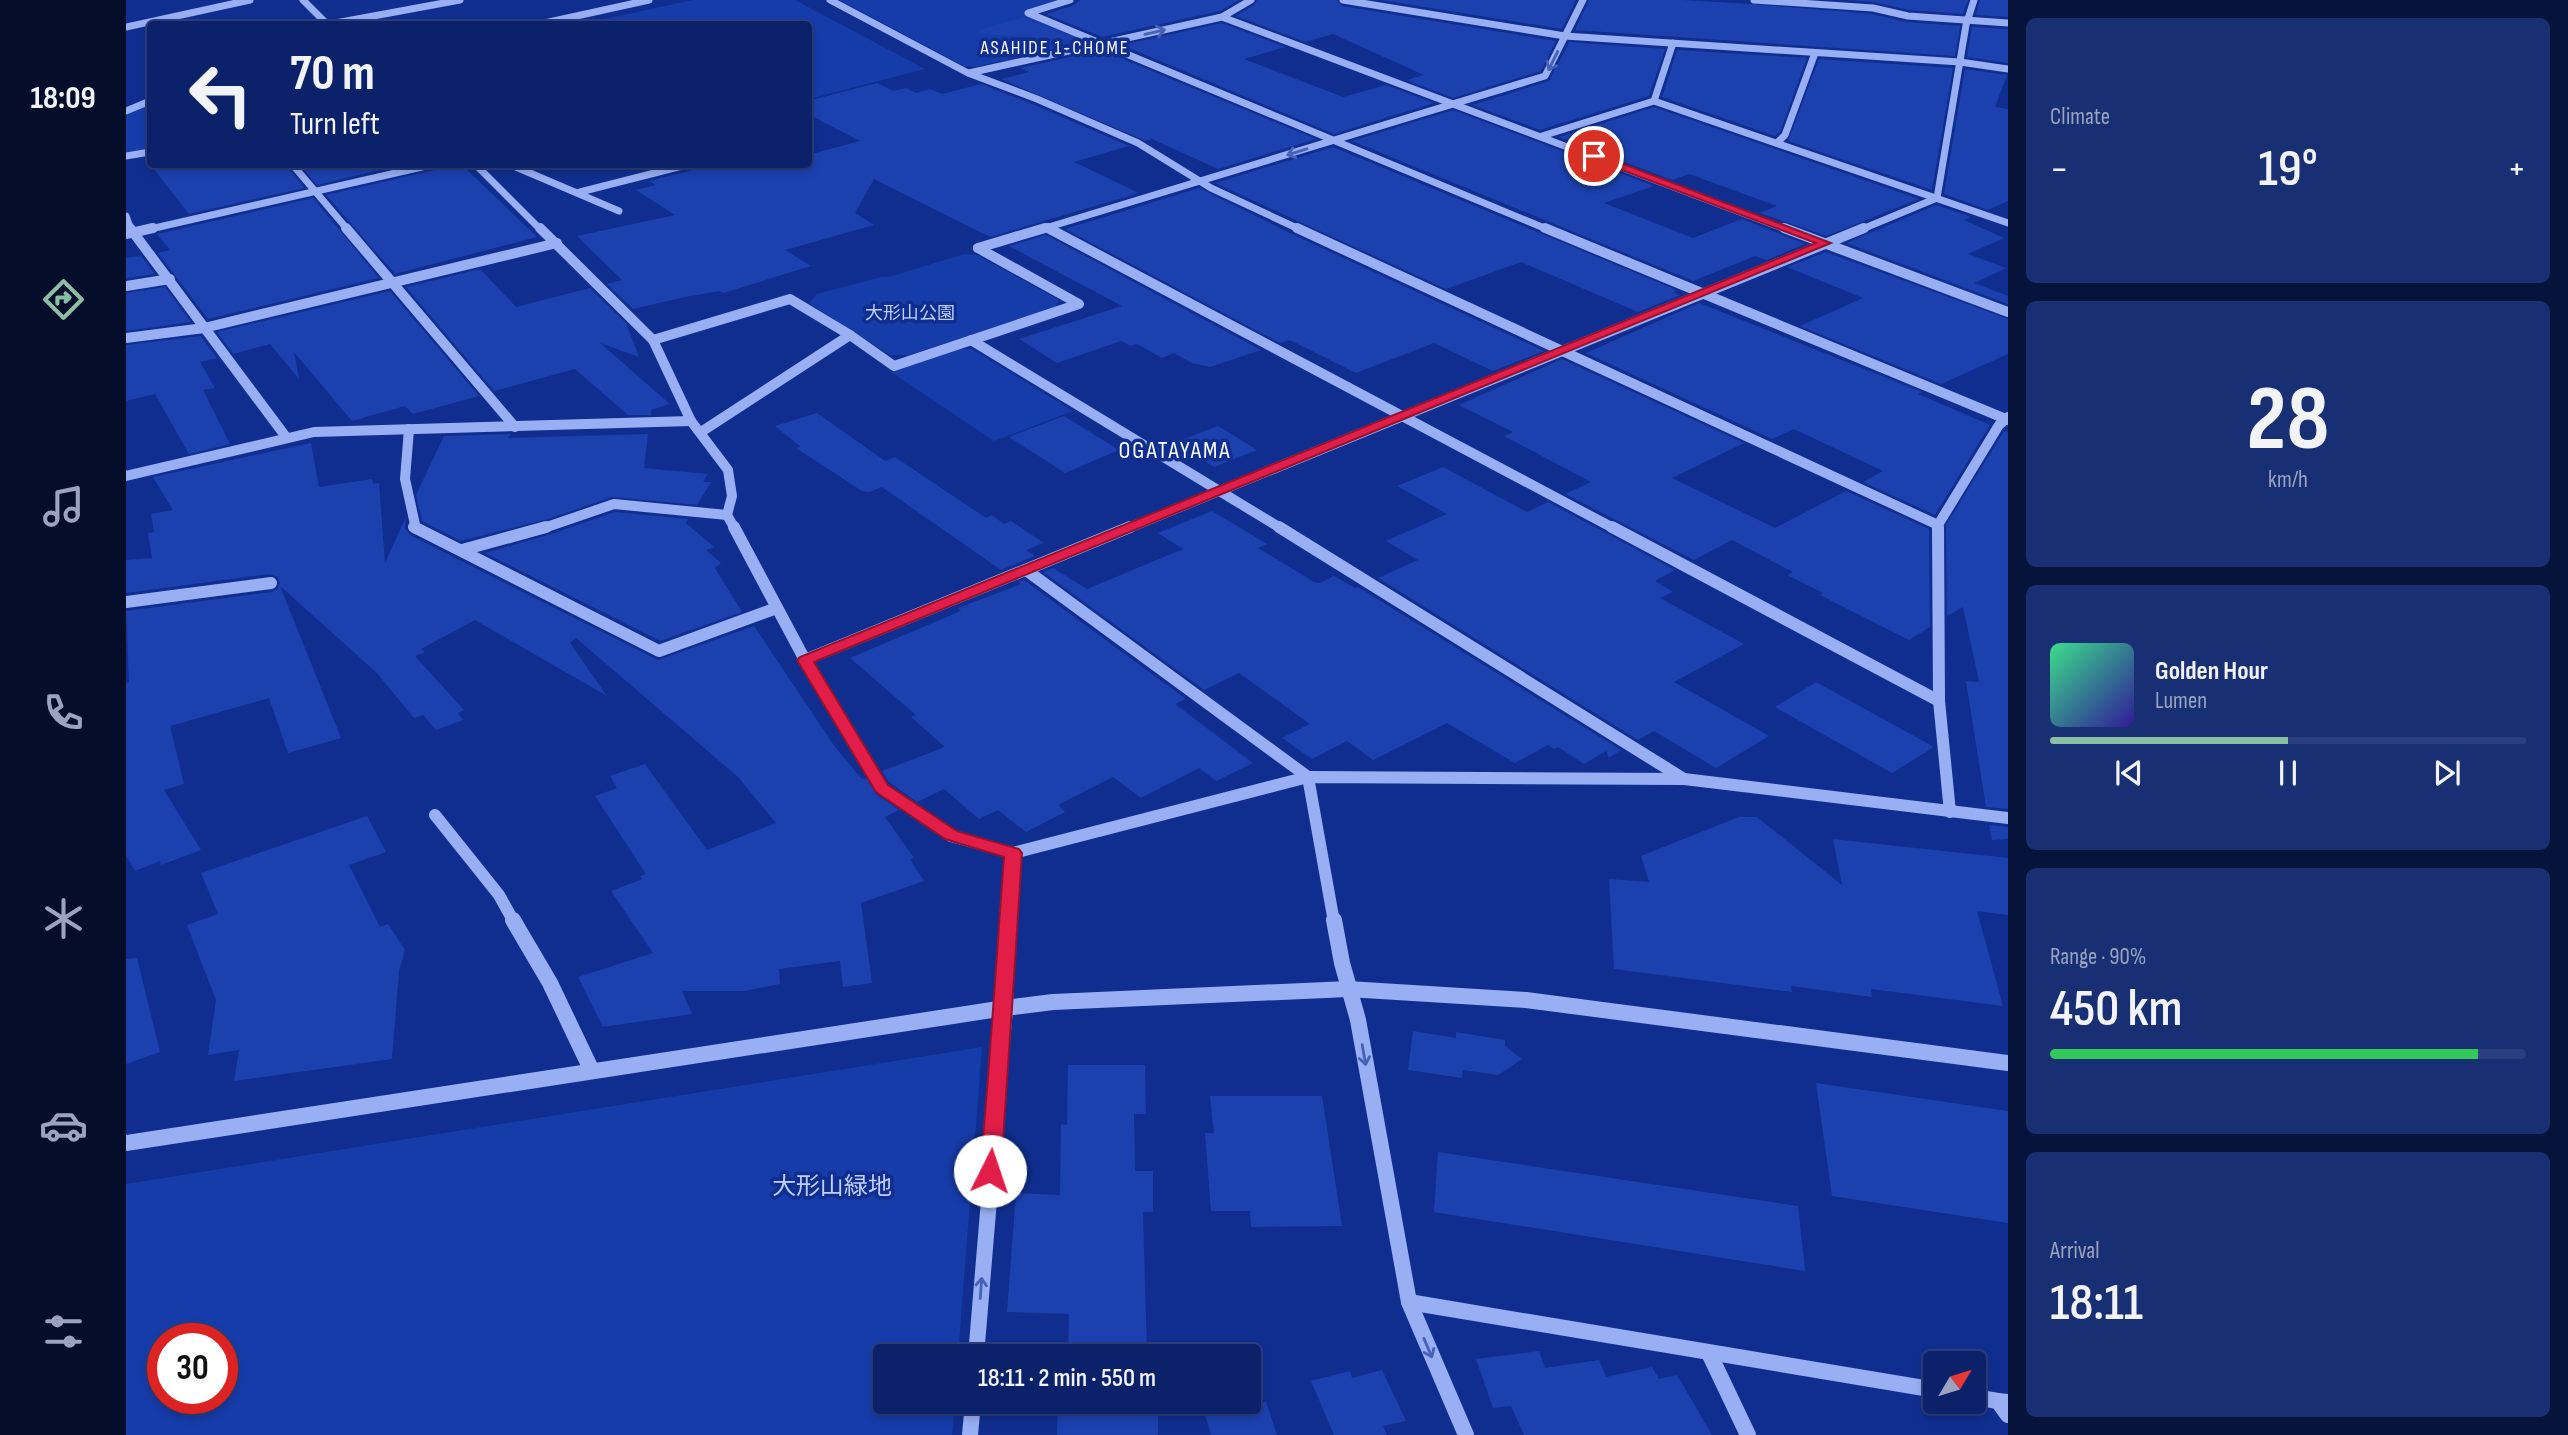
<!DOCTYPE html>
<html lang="en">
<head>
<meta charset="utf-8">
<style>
	body { margin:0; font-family:"Sofia Sans Condensed","Noto Sans JP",sans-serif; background:#192f73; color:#f1f3f6; height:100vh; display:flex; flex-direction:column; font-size:26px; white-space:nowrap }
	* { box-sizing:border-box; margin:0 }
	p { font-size:23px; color:#9aa4c1 }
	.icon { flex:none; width:38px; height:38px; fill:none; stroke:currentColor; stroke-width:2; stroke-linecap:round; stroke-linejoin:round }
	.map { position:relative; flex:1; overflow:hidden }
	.side { display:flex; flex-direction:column; gap:18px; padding:18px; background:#06133b; width:560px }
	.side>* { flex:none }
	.guide { position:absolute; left:21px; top:21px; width:665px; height:147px; border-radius:7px; box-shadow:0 4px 10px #0003,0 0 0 2px #2b3f7e; background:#0b226b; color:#f1f3f6; overflow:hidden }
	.needle { width:46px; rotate:52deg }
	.buttons { position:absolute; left:1797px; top:1351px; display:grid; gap:14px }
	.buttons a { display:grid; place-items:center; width:63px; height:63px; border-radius:7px; background:#0b226b; box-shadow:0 4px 10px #0003,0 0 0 2px #2b3f7e; font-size:35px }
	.speed { position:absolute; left:21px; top:1323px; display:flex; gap:14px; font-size:35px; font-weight:700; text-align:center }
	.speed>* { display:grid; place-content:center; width:91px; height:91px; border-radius:50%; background:#0b226b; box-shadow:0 4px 10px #0003,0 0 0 2px #2b3f7e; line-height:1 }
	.speed .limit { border:10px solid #d22; background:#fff; color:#111 }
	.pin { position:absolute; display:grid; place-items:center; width:60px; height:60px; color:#fff; margin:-30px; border:4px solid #fff; border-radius:50%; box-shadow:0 2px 7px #0007 }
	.me { position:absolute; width:77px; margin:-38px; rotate:4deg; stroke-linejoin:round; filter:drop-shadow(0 0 5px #0008) }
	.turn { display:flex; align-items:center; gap:24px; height:147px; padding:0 28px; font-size:32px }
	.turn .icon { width:91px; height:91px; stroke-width:2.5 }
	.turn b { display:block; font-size:49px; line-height:60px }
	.big { font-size:52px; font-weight:600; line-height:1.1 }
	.side .widget { flex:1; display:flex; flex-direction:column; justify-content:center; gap:10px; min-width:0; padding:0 24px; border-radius:10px; background:#192f73 }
	.side .dial { align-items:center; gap:0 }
	.dial b { font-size:91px; line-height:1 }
	.song { display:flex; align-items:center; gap:21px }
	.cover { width:84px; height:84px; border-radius:10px; background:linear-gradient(135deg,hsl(150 70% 55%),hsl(250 70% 35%)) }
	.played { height:7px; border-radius:4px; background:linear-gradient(90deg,#8abfa5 50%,#2b3f7e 50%) }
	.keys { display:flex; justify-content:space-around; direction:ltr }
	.heat { display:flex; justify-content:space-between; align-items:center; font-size:38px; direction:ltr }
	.charge { height:10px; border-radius:5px; background:linear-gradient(90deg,#34c759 90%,#2b3f7e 0) }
	.trip { position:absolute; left:747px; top:1344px; width:388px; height:70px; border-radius:7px; background:#0b226b; box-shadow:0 4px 10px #0003,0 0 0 2px #2b3f7e; font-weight:600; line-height:70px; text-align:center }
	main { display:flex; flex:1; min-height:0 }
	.menu { display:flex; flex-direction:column; width:126px; justify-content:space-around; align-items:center; background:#040e2b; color:#9aa4c1 }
	.menu .icon { width:49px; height:49px }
	.menu .current { color:#8abfa5 }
	.menu b { font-size:32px; color:#f1f3f6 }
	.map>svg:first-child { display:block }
</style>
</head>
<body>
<main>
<nav class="menu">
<b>18:09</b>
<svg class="icon current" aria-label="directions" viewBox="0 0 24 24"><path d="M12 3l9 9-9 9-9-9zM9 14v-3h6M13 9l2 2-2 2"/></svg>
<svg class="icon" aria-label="music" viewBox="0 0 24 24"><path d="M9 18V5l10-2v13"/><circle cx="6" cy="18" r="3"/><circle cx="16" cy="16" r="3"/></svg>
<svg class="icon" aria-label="phone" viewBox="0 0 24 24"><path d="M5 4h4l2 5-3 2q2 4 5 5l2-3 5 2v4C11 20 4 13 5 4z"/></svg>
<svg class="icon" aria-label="climate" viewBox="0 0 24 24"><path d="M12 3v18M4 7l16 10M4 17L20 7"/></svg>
<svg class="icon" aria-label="car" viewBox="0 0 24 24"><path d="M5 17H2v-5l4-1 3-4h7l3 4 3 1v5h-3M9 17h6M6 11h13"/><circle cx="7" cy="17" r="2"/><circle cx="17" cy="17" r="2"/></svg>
<svg class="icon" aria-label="filters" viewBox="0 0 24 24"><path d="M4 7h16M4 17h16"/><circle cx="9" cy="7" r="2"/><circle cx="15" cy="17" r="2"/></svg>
</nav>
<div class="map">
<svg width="1882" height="1435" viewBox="0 0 1882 1435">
	<rect width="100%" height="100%" fill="#0f2e8f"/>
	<g fill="#163caa" fill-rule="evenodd">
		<polygon points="567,0 669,0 799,69 683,99 682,24 455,24"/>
		<polygon points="714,0 938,0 897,13 960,39 960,42 849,67 838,66"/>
		<polygon points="24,105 24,151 0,154 0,115"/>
		<polygon points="838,254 851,255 933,300 930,307 783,355 764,355 683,303 691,294 755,277 763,277"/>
		<polygon points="833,349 846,349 947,411 868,441 765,372"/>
		<path d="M856 1047 832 1356H760V1402H829L826 1435H0V1184ZM37 1339H96V1398H37Z"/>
	</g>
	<g fill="#1c41af">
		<polygon points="955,0 1113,0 1094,11 976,37 920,14 946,6"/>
		<polygon points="1131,0 1211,0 1216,6 1430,41 1415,71 1327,98 1280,80 1298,75 1207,34 1179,42 1110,16 1128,5"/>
		<polygon points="1255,0 1450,0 1436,29"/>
		<polygon points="1463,0 1557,0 1624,4 1746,14 1781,22 1834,26 1829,56 1449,30"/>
		<polygon points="1719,0 1842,0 1837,14 1783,10 1748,2"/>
		<polygon points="1854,0 1882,0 1882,17 1850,15"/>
		<polygon points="898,17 900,19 950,40 853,34 853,30"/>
		<polygon points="1096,23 1159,47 1118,59 1217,97 1260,85 1308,103 1208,134 996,45"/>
		<polygon points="1846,27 1882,29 1882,63 1841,57"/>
		<polygon points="1443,42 1539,49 1523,96 1414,130 1346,105 1423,81"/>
		<polygon points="975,50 1190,139 1092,169 1026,139 1020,141 875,79 903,72 894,68"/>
		<polygon points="1551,50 1681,58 1654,132 1649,136 1536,97"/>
		<polygon points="1693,59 1827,68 1806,190 1662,141"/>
		<polygon points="1839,69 1881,75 1869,107 1882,109 1882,201 1862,210 1818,194"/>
		<polygon points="751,83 767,91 780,88 790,93 804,89 816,94 855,84 909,105 1003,146 948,162 1013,193 864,237 748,179 729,213 748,225 659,250 685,266 597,293 594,291 559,297 507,309 481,284 496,280 451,236 549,215 510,190 530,185 523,181 566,170 570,164 682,164 682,155 734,141 682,114 682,101"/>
		<polygon points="1528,107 1793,199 1700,236 1634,213 1651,206 1563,174 1546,180 1433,137"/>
		<polygon points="1327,110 1528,186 1478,203 1567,238 1616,219 1679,244 1641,260 1629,256 1567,281 1226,141"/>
		<polygon points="1207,147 1548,289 1550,291 1547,292 1554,295 1512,312 1395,262 1320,289 1089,183"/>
		<polygon points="24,164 160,164 178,188 63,214"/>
		<polygon points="174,164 254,164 258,169 191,185"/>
		<polygon points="335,164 411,237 269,274 200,195"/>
		<polygon points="1073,188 1168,235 1418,351 1367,371 1308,343 1230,373 1164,340 1154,343 939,229"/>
		<polygon points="187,198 253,278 82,319 32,253 44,250 31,234"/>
		<polygon points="1810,205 1845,217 1838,220 1878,238 1842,254 1880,268 1848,283 1882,296 1882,304 1720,243"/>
		<polygon points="920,235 1135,350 1084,367 1066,363 1048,353 1036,358 1011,344 1005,346 995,341 931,363 893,339 996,306 883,246"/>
		<polygon points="1700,252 1882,319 1882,354 1815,384 1674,326 1737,298 1661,267"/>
		<polygon points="15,256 29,274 0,278 0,258"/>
		<polygon points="354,269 390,307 464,288 500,323 513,357 474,343 544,404 525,410 525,415 502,415 449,369 368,391 280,287"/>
		<polygon points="39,287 65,322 0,331 0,293"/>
		<polygon points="264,291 353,396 287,414 279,406 226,421 168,352 173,379 144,344 107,354 91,332"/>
		<polygon points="1573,303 1796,392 1792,394 1864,425 1809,515 1737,482 1757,471 1668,429 1646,439 1460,353"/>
		<polygon points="75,336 91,358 74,362 89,388 77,390 104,444 63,454 29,394 0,401 0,345"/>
		<polygon points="1436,359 1618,443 1546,478 1649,528 1720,491 1803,529 1804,627 1783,640 1694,595 1697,593 1661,575 1667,572 1606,540 1568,560 1439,494 1465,482 1378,436 1387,432 1333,405"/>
		<polygon points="691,413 759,461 769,457 860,518 866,515 878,524 885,521 918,543 900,550 909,556 875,570 756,487 743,492 736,491 670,448 675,447 649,426"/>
		<polygon points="938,416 993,450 939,473 883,437"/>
		<polygon points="1092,426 1131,450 1088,467 1050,442"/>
		<polygon points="1878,431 1882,432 1882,809 1860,807 1840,681 1853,682 1837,607 1821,616 1820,525"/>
		<polygon points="385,434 382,438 522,434 518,468 582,474 577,482 585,482 571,505 486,497 422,519 335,541 296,521 290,495 318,436"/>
		<polygon points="185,443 193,487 246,479 247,484 253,483 259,563 280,517 279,528 284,535 532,660 628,626 709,747 736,779 740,778 751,795 773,810 759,817 788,858 784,859 798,881 735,903 746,983 717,987 714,961 653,969 654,984 618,991 556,991 566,1014 477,1027 452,977 527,953 485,891 517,879 514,876 520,874 469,796 491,788 484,776 519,764 581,850 650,823 612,777 450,638 444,643 481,696 349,620 295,649 299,652 289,656 338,710 332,713 337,720 310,730 297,715 288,718 250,672 154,586 215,738 162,753 143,698 44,726 58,784 38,790 75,850 35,865 34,861 9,871 0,855 0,683 3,682 0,611 146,592 151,589 154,583 151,577 144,574 0,593 0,560 26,558 22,533 28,532 25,514 47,510 27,477"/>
		<polygon points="1317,467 1401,512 1422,502 1549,570 1529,581 1547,592 1534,598 1618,644 1548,682 1643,736 1590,768 1528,731 1512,740 1252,578 1292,560 1260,541 1321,514 1271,486"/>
		<polygon points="1086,511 1141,544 1132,548 1188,582 1194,583 1208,576 1229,588 1232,587 1495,750 1483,758 1480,751 1458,764 1432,747 1428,749 1422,745 1389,763 1321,723 1247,760 1221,741 1186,759 1156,738 1184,724 1113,673 1078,690 917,572 927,568 961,589 1057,549 1032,533"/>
		<polygon points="489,512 562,519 560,523 588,547 580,550 595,563 589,568 616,612 534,641 359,553 422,535"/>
		<polygon points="898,580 1060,699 1049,704 1127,763 1090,781 1073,768 1015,798 987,777 932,805 939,812 900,832 872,810 853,819 818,789 791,802 763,782 756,771 819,747 785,717 790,715 724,658 835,611 832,608 895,584 892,582"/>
		<polygon points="1690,682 1808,747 1766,773 1649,707"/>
		<polygon points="241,816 260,852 223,865 254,927 262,924 279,950 273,971 266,1059 108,1081 113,1050 82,1055 90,1000 61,925 92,914 75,873"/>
		<polygon points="1613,817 1631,817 1716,885 1707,839 1882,858 1882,915 1851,911 1877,1006 1745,989 1746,997 1665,986 1666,992 1488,969 1483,879 1523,882 1515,856"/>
		<polygon points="1863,825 1882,827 1882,839 1866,840"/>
		<polygon points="11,958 34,1052 0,1064 0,959"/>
		<polygon points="1287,1031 1330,1038 1330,1032 1379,1040 1379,1046 1396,1059 1372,1075 1337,1070 1336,1078 1282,1070"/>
		<polygon points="942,1065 1019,1065 1020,1114 1008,1114 1009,1171 1027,1171 1027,1212 1017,1212 1021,1356 942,1356 943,1314 881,1312 890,1193 934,1195 935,1124 941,1125"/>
		<polygon points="1690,1083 1882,1111 1882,1223 1706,1196"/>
		<polygon points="1084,1096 1196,1096 1216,1226 1125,1227 1124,1211 1085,1211 1079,1133 1088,1133"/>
		<polygon points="1312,1152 1672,1206 1679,1271 1308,1212"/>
		<polygon points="1413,1351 1419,1368 1473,1360 1480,1377 1526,1367 1533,1379 1551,1375 1586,1435 1398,1435 1385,1406 1367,1408 1350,1359"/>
		<polygon points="1256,1370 1280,1421 1257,1426 1261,1435 1208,1435 1185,1381 1224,1371 1226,1378"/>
		<polygon points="932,1402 1032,1402 1032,1435 931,1435"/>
		<polygon points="1075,1402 1140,1402 1151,1435 1085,1435"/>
	</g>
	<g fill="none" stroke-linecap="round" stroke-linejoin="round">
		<g stroke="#98aff3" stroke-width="7">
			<polyline points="177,0 201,24"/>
			<polyline points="704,0 842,73 911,99 1012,143 1085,188 1175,230"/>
			<polyline points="944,0 902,13 1423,230"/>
			<polyline points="1217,0 1439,36 1834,62 1882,69"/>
			<polyline points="1628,0 1747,8 1782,16 1882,23"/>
			<polyline points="1096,17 1662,230"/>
			<polyline points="204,24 334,0"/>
			<polyline points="414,24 523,0"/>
			<polyline points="0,27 124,0"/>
			<polyline points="843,73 1096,17 1125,0"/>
			<polyline points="1528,101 1547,43"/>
			<polyline points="0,111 24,101"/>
			<polyline points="1416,136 1528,101 1882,223"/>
			<polyline points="1651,143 1659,135 1689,53"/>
			<polyline points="0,156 24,152"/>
			<polyline points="166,164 222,230"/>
			<polyline points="349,164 415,230"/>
			<polyline points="383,164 493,211"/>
			<polyline points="454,192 564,164"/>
			<polyline points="0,216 5,230"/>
			<polyline points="922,228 925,230"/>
			<polyline points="20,230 309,164"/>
			<polyline points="913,230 1419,76 1457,0"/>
			<polyline points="1734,230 1811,198 1840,25 1848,0"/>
		</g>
		<g stroke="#98aff3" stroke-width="10">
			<polyline points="4,228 160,437"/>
			<polyline points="220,228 389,427"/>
			<polyline points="414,228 527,340 565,421 602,470 606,496 601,515 609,529"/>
			<polyline points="922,228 1489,529"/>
			<polyline points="1171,228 1812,525"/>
			<polyline points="1419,228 1882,420"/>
			<polyline points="1658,228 1882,312"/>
			<polyline points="0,234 27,228"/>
			<polyline points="852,248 919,228"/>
			<polyline points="0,286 44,279"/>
			<polyline points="0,338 78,328 431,243"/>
			<polyline points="527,340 664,299 724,335"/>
			<polyline points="845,340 1156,529"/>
			<polyline points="283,429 279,479 290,529"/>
			<polyline points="575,432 724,335 768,366 953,304 852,248"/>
			<polyline points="0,476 188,432 565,421"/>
			<polyline points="415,529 488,504 601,515"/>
			<polyline points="1000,529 1738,228"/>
			<polyline points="1812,529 1812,525 1873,425 1882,417"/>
		</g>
		<g stroke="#98aff3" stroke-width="12">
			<polyline points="288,527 533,651 651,608"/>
			<polyline points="608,527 679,660 756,788 825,836 887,853 882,922"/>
			<polyline points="1153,527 1558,779"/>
			<polyline points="1486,527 1813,701"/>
			<polyline points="1812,527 1813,701 1824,812"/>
			<polyline points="336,550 420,527"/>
			<polyline points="900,570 1182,777 1208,922"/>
			<polyline points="0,602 145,583"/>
			<polyline points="679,660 1004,527"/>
			<polyline points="309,815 373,895 388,922"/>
			<polyline points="887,853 1182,777 1558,779 1882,818"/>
		</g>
		<g stroke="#98aff3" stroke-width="16">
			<polyline points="387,920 424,983 465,1069"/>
			<polyline points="1208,920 1216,963 1232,1020 1283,1302 1340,1435"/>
			<polyline points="0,1143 879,1008 927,1002 1222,989 1400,1000 1882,1063"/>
			<polyline points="1283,1302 1810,1390"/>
			<polyline points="1583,1353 1622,1435"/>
			<polyline points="850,1356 879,1008 882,920"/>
			<polyline points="1848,1397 1872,1401"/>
			<polyline points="1882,1402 1872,1401 1882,1415"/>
			<polyline points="844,1435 847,1402"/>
		</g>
	</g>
	<defs><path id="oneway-shaft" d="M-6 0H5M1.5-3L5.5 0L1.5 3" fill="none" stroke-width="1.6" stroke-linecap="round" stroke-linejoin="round" transform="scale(1.75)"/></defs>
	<g stroke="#4662b7">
		<use href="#oneway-shaft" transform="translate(1029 32) rotate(-13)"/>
		<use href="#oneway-shaft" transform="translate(1427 61) rotate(116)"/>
		<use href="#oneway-shaft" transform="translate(1171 152) rotate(163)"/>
		<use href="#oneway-shaft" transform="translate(1238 1055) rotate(80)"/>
		<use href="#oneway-shaft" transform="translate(855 1288) rotate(-86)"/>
		<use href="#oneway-shaft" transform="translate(1302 1348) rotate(67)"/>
	</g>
	<path fill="#e11d48" stroke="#92132f" stroke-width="2" d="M1464 154H1471L1705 243 688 662 762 785 831 831 893 849 896 853C889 959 883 1065 875 1171L872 1177 864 1179 857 1177 854 1171C864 1066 870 961 878 857L819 839 750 792 671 660 674 657 1690 243 1464 158Z"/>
	<g text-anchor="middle" stroke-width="7" stroke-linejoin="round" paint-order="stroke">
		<g font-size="18" fill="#bfcffe" stroke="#0f2e8f">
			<text x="784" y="319">大形山公園</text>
		</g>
		<g font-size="19" letter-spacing="2" fill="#fff" stroke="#0f2e8f">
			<text x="929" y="54">ASAHIDE 1-CHOME</text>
		</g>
		<g font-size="24" letter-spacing="2" fill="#fff" stroke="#0f2e8f">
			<text x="1049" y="458">OGATAYAMA</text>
		</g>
		<g font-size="24" fill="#bfcffe" stroke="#0f2e8f">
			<text x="706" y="1194">大形山緑地</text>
		</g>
	</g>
</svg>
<div class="buttons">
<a><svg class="needle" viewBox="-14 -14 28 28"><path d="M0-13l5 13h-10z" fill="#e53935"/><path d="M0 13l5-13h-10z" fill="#9aa4c1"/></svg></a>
</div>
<div class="speed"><div class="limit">30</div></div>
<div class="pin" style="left:1468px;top:156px;background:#d93025"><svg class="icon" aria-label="arrive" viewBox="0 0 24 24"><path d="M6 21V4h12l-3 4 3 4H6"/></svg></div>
<svg class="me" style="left:864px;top:1171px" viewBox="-20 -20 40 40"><circle r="19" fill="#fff"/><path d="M0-13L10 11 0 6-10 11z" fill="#e11d48"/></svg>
<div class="trip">18:11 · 2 min · 550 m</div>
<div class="guide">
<div class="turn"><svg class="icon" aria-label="left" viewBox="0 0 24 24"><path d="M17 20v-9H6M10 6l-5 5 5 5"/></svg><div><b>70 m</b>Turn left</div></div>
</div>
</div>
<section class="side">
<div class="widget"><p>Climate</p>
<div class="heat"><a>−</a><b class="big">19°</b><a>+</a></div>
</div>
<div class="widget dial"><b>28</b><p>km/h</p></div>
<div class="widget">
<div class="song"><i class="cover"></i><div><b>Golden Hour</b><p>Lumen</p></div></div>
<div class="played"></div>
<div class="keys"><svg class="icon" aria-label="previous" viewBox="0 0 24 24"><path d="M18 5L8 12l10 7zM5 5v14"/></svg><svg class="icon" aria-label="pause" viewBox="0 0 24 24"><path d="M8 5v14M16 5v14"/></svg><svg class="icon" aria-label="next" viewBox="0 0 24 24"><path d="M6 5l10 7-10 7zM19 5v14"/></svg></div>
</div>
<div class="widget"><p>Range · 90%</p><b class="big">450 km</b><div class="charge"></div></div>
<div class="widget"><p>Arrival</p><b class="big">18:11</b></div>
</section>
</main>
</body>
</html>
